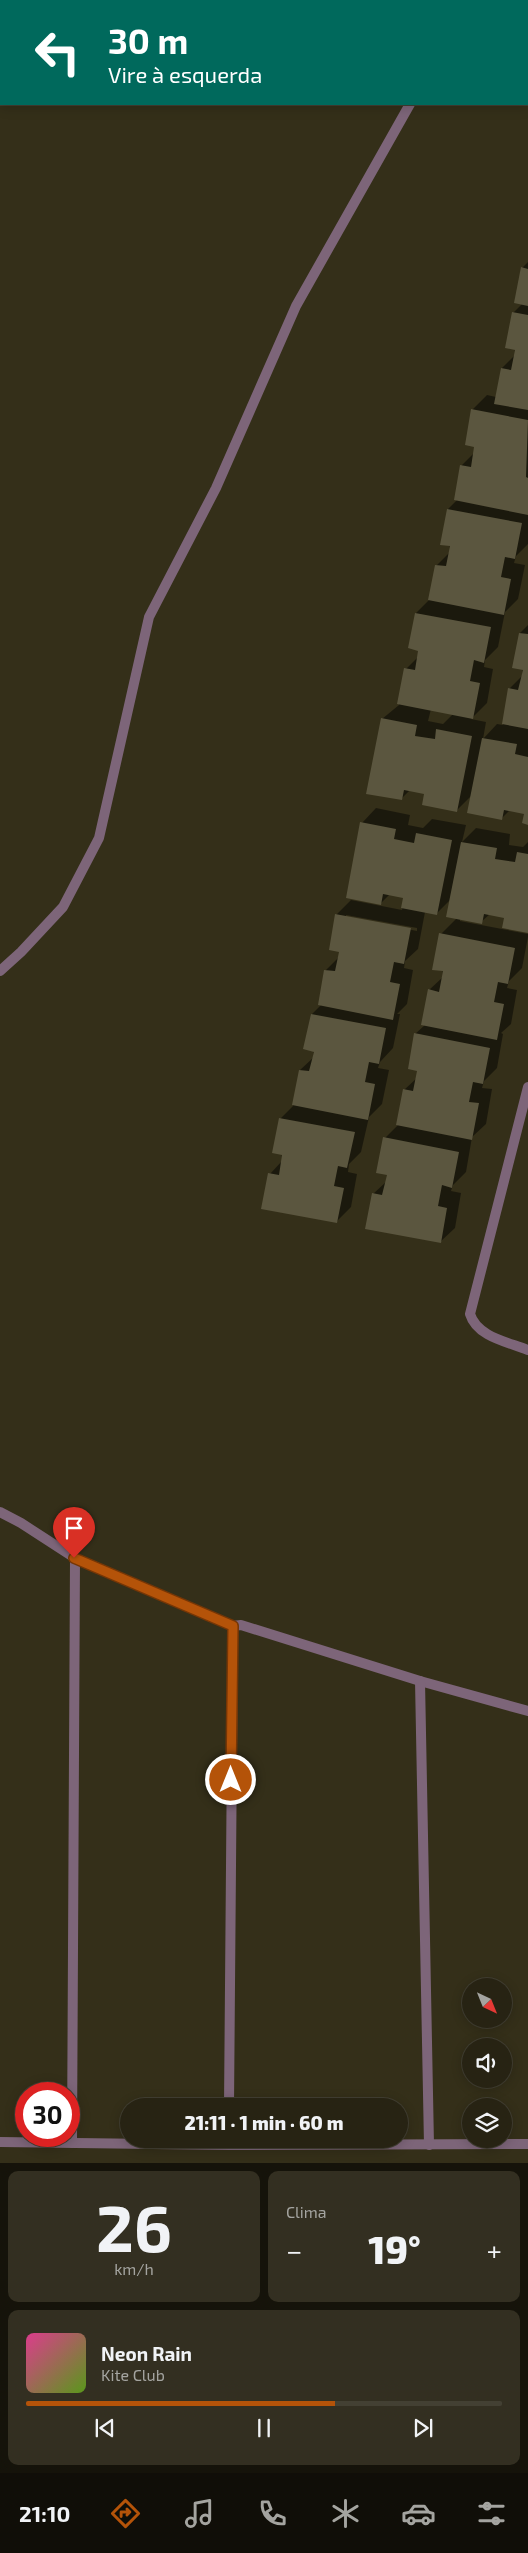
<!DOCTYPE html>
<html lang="pt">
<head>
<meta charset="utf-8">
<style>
	body { margin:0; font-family:"Exo 2",sans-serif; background:#332f21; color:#f1f3f6; height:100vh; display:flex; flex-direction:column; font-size:19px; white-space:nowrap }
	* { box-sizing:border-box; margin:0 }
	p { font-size:16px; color:#a4a4a0 }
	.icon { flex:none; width:28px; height:28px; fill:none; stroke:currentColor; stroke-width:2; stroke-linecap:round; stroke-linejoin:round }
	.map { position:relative; height:2163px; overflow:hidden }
	.side { display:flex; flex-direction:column; gap:8px; padding:8px; background:#15130a; flex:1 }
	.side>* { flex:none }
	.hud { position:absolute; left:0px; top:0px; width:529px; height:105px; box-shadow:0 2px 12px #0003,0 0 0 1px #434033; background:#00695c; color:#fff; overflow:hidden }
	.needle { width:32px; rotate:137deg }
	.tools { position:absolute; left:462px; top:1978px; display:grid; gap:10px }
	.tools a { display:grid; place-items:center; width:50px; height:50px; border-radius:50%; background:#272313; box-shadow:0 2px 12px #0003,0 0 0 1px #434033; font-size:25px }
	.speed { position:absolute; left:15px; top:2082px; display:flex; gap:10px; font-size:25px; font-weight:700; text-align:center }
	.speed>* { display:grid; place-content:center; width:65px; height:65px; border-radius:50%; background:#272313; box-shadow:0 2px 12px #0003,0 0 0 1px #434033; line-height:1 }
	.speed .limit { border:8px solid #d22; background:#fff; color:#111 }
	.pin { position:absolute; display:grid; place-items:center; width:42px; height:42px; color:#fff; margin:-51px -21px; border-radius:50% 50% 50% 0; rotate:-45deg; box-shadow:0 0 5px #0007 }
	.pin .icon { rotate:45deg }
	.me { position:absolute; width:55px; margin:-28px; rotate:0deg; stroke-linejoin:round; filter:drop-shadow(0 0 4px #0008) }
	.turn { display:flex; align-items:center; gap:18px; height:105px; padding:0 25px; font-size:22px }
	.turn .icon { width:65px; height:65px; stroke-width:2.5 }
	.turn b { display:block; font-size:35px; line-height:42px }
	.big { font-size:38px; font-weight:800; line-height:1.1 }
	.side .widget { flex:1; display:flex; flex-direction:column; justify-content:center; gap:8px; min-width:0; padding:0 18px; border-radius:10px; background:#332f21 }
	.side .dial { align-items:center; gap:0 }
	.dial b { font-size:65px; line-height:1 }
	.song { display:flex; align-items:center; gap:15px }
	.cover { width:60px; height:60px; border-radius:8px; background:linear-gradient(135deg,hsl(330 70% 55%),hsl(90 70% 35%)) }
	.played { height:5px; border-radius:2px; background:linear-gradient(90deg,#b45309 65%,#434033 65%) }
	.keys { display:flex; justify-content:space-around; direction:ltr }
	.heat { display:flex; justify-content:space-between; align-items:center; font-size:28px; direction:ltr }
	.side .tiles { flex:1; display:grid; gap:8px; grid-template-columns:1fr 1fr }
	.widget:last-child { grid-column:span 2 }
	.trip { position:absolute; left:120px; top:2098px; width:288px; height:50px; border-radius:25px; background:#272313; box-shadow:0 2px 12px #0003,0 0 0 1px #434033; font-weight:800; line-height:50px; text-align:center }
	.tabs { display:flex; height:80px; justify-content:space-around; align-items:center; background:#100e08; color:#a4a4a0 }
	.tabs .icon { width:35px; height:35px }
	.tabs .selected { color:#b45309 }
	.tabs b { font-size:22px; color:#f1f3f6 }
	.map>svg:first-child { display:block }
</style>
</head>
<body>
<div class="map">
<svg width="528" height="2163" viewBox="0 0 528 2163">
	<rect width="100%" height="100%" fill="#342f19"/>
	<g fill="#0007" fill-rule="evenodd">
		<path d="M528 262V544L516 556 514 563 525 565 518 599 505 612 498 647 485 660 484 667 493 669 487 703 471 719 486 722 483 739 497 724 503 725 509 689 523 675 520 633 528 625V823L526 813 510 810 502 818 471 796 457 810 425 793 410 790 401 799 382 719 399 705 406 669 419 656 416 613 429 600 437 565 450 552 448 509 457 500 462 465 475 452 472 410 487 395 496 397 502 368 515 355 513 313 523 303 522 268ZM431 709 454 713 443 724 428 721Z"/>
		<path d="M376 808 410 815 408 825 423 828 432 819 466 825 462 842 476 828 510 834 509 845 523 847 528 842V931L505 916 490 914 481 922 460 918V921L528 934V937L522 968 509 981 507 988 517 990 511 1024 501 1033 503 1034 497 1068 484 1081 482 1088 492 1089 486 1124 472 1137 466 1172 453 1185 451 1191 461 1193 455 1228 440 1242 373 1194 387 1181 388 1174 385 1138 398 1125 404 1090 418 1077 415 1034 425 1025 429 990 443 977 441 934 457 918 451 899 436 914 425 912 418 949 405 961 404 968 413 970 407 1004 397 1014H400L393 1048 380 1062 378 1068 389 1070 382 1104 369 1117 361 1152 349 1164 348 1172 357 1174 351 1207 336 1222 270 1174 282 1161 280 1119 293 1106 300 1070 314 1057 312 1014 321 1005 326 970 339 957 340 951 336 915 351 900 402 910 405 897 390 894 381 903 362 823ZM346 915 417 928V931L346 917Z"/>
	</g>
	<g fill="#5b563f">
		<polygon points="521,267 528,269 528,306 514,303"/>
		<polygon points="512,312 528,315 528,410 494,404 501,368 511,370 515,350 505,348"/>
		<polygon points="471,409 528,420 526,477 528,478 528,515 454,500 460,465 471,467 474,447 465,445"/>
		<polygon points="447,509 522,523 515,559 505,557 501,577 511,579 504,615 428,600 435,565 446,566 450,546 440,545"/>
		<polygon points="415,613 491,627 484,663 474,660 470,681 480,683 473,719 397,704 404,668 415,670 418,651 408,648"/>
		<polygon points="519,633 528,634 528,729 502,724 508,688 518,690 523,670 512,668"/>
		<polygon points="381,718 417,725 415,736 435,739 436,729 472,736 457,812 422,805 424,794 404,790 402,800 366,794"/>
		<polygon points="482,738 517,744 515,754 528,757 528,825 522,823 524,814 504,810 502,820 467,813"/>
		<polygon points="360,822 396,829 394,839 414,843 416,833 452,840 437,915 401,908 403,898 383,894 381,905 346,898"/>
		<polygon points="461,842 497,848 495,859 515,862 517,852 528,854 528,933 502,928 504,918 484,914 482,924 446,917"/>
		<polygon points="335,914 411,928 404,964 394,962 390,982 400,984 393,1020 318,1005 324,970 335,971 339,952 329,950"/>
		<polygon points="439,933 515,948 508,984 498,982 494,1002 504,1004 497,1040 421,1025 428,989 439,992 443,971 432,970"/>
		<polygon points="311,1014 386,1028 379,1064 369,1062 365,1082 375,1084 368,1120 292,1105 299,1070 309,1071 314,1052 303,1049"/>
		<polygon points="414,1033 490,1048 483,1084 473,1082 469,1102 479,1103 472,1140 396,1125 403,1089 413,1091 417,1071 408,1069"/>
		<polygon points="279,1118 355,1132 347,1168 338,1166 334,1186 344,1188 337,1223 261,1209 268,1173 279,1175 282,1155 272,1153"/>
		<polygon points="383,1137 459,1152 452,1188 442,1185 438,1206 447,1208 441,1243 365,1229 372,1193 382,1195 387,1175 376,1173"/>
	</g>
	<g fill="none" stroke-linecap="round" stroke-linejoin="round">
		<g stroke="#7d6579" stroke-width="10">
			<polyline points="477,1 478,0"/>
			<polyline points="0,971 21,952 63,907 99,838 149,617 216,488 296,306 410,104"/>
		</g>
		<g stroke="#7d6579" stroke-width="10">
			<path d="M528 1087 470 1314C477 1337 508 1342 528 1350"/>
			<polyline points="0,1512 21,1523 75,1558 233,1626 241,1625 420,1681 528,1711"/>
			<polyline points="420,1681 429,2145"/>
			<polyline points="229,2106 233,1626"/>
			<polyline points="0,2142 228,2145 528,2144"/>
			<polyline points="72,2143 75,1558"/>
		</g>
	</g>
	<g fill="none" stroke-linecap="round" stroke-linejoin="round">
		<g stroke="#753606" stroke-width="12">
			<polyline id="route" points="74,1558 233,1626 231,1780"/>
		</g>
		<use href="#route" stroke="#b45309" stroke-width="9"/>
	</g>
</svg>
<div class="tools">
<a><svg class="needle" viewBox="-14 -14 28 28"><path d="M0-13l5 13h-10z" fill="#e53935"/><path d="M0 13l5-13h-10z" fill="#a4a4a0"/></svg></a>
<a><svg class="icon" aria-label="sound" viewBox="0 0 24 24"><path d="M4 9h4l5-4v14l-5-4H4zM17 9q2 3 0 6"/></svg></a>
<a><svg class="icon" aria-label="layers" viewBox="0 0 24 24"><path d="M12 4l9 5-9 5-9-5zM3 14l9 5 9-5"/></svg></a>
</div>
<div class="speed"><div class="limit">30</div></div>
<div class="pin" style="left:74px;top:1558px;background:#d93025"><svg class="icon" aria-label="arrive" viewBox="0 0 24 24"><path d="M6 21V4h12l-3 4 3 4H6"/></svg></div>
<svg class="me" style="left:231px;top:1780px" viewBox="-20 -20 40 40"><circle r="17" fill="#b45309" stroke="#fff" stroke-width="3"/><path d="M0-11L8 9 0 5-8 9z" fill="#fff"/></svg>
<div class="trip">21:11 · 1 min · 60 m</div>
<div class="hud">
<div class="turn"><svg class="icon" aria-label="left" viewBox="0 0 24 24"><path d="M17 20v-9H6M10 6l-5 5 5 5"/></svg><div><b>30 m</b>Vire à esquerda</div></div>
</div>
</div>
<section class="side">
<div class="tiles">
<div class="widget dial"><b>26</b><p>km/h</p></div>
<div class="widget"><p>Clima</p>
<div class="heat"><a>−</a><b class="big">19°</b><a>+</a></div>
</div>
<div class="widget">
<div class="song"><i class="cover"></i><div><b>Neon Rain</b><p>Kite Club</p></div></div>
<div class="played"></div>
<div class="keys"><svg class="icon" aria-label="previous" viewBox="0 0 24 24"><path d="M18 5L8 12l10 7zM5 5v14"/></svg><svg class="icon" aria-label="pause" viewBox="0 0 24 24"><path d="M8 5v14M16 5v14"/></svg><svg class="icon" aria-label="next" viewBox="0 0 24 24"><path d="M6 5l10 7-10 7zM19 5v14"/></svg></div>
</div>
</div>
</section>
<nav class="tabs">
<b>21:10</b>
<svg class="icon selected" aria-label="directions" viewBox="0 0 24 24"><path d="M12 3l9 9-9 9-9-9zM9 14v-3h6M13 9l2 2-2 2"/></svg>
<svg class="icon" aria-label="music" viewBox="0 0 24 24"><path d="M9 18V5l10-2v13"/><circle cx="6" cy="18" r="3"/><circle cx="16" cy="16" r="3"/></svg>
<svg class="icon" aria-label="phone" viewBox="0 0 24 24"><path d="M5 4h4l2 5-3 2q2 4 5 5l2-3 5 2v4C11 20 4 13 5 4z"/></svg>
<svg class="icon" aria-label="climate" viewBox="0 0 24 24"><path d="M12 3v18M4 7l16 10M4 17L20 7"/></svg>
<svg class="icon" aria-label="car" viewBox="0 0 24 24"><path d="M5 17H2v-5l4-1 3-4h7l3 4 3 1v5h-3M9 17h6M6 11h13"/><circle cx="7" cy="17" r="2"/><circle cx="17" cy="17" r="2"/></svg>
<svg class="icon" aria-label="filters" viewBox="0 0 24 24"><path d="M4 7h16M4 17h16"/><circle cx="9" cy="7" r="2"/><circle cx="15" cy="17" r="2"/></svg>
</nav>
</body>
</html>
